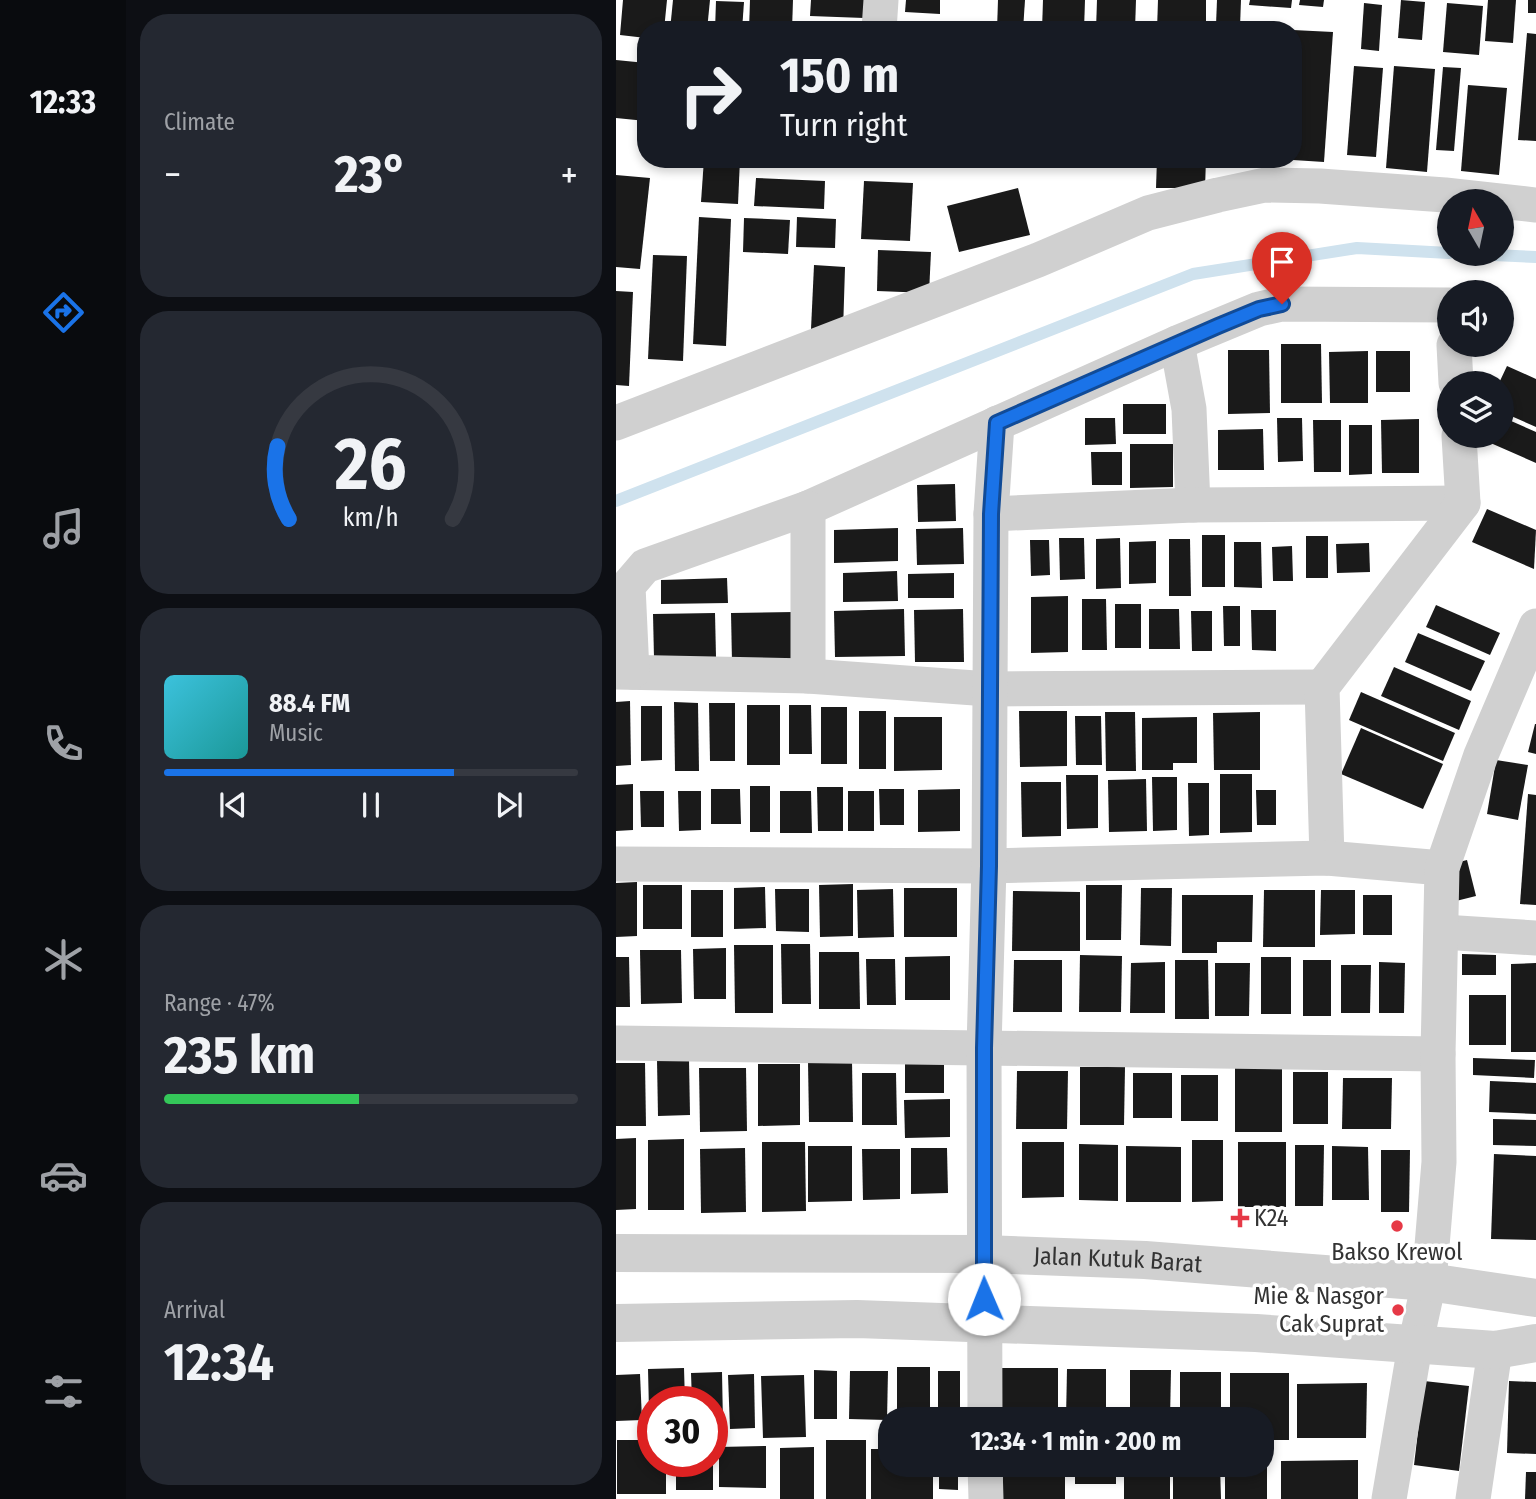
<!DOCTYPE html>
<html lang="en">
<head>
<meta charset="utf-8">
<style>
	body { margin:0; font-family:"Fira Sans Condensed",sans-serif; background:#242831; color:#f1f3f6; height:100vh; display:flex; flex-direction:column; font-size:26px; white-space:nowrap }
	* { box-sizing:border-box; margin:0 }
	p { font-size:23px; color:#9ea1a6 }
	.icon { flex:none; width:38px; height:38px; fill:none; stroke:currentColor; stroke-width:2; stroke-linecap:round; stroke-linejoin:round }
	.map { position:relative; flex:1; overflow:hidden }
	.side { display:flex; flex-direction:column; gap:14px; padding:14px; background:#0d0f14; width:490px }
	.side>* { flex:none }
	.hud { position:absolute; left:21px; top:21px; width:665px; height:147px; border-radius:28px; box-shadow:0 4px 10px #0003; background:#171b24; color:#f1f3f6; overflow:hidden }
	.needle { width:46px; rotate:351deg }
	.buttons { position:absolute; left:821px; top:189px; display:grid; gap:14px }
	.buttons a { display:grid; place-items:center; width:77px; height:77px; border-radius:50%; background:#171b24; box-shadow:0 4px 10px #0003; font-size:35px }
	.speed { position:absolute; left:21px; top:1386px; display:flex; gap:14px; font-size:35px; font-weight:700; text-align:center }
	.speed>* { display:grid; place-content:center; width:91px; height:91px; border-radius:50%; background:#171b24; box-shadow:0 4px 10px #0003; line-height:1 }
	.speed .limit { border:10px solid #d22; background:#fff; color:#111 }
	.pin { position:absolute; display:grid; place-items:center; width:60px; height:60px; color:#fff; margin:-72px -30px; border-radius:50% 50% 50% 0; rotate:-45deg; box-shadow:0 0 7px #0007 }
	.pin .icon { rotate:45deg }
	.me { position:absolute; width:77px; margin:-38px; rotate:359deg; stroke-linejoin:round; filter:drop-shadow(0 0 5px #0008) }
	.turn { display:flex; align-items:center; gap:24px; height:147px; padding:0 28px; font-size:32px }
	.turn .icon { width:91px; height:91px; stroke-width:2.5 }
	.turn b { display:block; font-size:49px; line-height:60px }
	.big { font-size:52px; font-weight:700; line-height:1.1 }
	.side .tile { flex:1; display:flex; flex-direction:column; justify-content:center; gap:10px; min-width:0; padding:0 24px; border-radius:28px; background:#242831 }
	.side .dial { align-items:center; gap:0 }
	.dial svg { height:182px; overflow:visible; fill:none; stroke:#363941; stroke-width:7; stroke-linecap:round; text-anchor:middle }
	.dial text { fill:#f1f3f6; stroke:none }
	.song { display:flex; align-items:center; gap:21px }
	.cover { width:84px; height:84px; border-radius:10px; background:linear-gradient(135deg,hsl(190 70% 55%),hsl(180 70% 35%)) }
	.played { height:7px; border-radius:4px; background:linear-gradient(90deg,#1a73e8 70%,#363941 70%) }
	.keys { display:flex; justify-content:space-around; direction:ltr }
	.heat { display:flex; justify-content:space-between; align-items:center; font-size:38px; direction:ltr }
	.charge { height:10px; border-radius:5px; background:linear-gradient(90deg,#34c759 47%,#363941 0) }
	.trip { position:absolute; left:262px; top:1407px; width:396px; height:70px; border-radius:28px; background:#171b24; box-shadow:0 4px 10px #0003; font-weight:700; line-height:70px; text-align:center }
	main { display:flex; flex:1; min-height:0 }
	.tabs { display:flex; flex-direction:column; width:126px; justify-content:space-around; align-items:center; background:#090b0e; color:#9ea1a6 }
	.tabs .icon { width:49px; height:49px }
	.tabs .current { color:#1a73e8 }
	.tabs b { font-size:32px; color:#f1f3f6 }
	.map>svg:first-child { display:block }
</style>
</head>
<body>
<main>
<nav class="tabs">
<b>12:33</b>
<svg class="icon current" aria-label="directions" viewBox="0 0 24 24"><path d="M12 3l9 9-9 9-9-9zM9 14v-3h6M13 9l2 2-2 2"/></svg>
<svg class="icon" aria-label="music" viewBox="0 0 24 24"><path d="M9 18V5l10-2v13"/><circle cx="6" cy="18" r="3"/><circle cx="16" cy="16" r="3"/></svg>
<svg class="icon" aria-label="phone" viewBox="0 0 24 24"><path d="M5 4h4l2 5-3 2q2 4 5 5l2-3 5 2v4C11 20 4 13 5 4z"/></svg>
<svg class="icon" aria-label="climate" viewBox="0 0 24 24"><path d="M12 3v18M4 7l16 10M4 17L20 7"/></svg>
<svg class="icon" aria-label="car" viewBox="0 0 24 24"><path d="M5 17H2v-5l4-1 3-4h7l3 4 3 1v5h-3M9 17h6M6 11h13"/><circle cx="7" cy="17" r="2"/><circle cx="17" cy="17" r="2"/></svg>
<svg class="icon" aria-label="filters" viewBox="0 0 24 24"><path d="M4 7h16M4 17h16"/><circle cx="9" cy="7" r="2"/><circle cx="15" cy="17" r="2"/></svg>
</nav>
<section class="side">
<div class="tile"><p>Climate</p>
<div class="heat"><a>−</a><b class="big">23°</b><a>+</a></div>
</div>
<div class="tile dial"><svg viewBox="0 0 100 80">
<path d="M14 69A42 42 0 1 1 86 69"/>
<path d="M14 69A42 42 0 0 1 9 37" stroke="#1a73e8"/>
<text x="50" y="56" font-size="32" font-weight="700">26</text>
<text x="50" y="72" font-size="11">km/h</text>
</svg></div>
<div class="tile">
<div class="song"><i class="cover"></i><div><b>88.4 FM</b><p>Music</p></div></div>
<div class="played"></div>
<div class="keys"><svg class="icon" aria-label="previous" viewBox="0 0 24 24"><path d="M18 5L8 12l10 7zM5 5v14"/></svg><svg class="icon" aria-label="pause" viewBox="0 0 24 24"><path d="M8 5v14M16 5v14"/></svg><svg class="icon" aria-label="next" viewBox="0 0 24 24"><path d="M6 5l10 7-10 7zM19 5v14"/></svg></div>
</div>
<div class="tile"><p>Range · 47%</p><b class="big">235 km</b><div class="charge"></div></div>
<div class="tile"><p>Arrival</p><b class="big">12:34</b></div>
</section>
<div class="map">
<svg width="920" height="1499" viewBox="0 0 920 1499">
	<rect width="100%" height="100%" fill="#fff"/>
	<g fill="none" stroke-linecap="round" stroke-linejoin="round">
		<g stroke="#cfe2ee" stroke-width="12">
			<polyline points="856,254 920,257"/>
			<polyline points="0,501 577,274 741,248 833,253"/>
		</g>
	</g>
	<g fill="#1a1a1a">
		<polygon points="7,0 51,0 48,30 30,30 30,38 4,35"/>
		<polygon points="57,0 94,0 91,30 54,30"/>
		<polygon points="134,0 177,0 176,30 133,30"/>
		<polygon points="195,0 249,0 248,18 194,16"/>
		<polygon points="290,0 324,0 324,14 289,12"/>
		<polygon points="382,0 409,0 407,30 381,30"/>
		<polygon points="427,0 469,0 468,30 426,30"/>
		<polygon points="481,0 520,0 519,30 480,30"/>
		<polygon points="542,0 590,0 590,30 541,30"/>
		<polygon points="601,0 625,0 624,27 600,25"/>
		<polygon points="634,0 676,0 675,8 633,5"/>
		<polygon points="684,0 708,0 707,7 683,5"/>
		<polygon points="785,0 809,2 806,40 782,38"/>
		<polygon points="872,0 900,0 897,43 869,41"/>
		<rect x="912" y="0" width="8" height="13"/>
		<polygon points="100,1 128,2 126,30 99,30"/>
		<polygon points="748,3 766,5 763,51 745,49"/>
		<polygon points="831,3 867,6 863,55 827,52"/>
		<polygon points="677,30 717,32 708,162 677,160"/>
		<polygon points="911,33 920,34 920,141 902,140"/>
		<polygon points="0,60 30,63 30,121 0,118"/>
		<polygon points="738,66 767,68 760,157 731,155"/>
		<polygon points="778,66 819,69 811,172 770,168"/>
		<polygon points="827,67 845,68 838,151 820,150"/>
		<polygon points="852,85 891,88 883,175 845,171"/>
		<polygon points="88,159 124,159 122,204 85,202"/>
		<polygon points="132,159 172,159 172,167 132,165"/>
		<polygon points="541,159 590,159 589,188 540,188"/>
		<polygon points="0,175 34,178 24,269 0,267"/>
		<polygon points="140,178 209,181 208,209 138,206"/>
		<polygon points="248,181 297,183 294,241 245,239"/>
		<polygon points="402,188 414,235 343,252 331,206"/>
		<polygon points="83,217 115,219 110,346 77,344"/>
		<polygon points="181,217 220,219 219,248 180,247"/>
		<polygon points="128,218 174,220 172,254 127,252"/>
		<polygon points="262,250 315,252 313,293 261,291"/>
		<polygon points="37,255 71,256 67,361 32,359"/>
		<polygon points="198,265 229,267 227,331 195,329"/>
		<polygon points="0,291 17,292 13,386 0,385"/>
		<polygon points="665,344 705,344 706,403 665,403"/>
		<polygon points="612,350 653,350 654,413 612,414"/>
		<polygon points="752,351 752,403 714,403 713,352"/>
		<rect x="760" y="351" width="34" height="41"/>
		<polygon points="891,366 920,379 920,427 886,412 886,383 883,383"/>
		<rect x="507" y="404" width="43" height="30"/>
		<polygon points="886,417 920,432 920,463 870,441 873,436 886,436"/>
		<polygon points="469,418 499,418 500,444 469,445"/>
		<polygon points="661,418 686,418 687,461 662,462"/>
		<polygon points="803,419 803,473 766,473 765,420"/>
		<polygon points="697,420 725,420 725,472 698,472"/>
		<polygon points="733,425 756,425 756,474 733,475"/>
		<polygon points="647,429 648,470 602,470 602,430"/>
		<polygon points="514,444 557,444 557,487 514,488"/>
		<polygon points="475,452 506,452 506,485 476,485"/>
		<polygon points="339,484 340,521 302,522 301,485"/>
		<polygon points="871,509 920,530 918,569 856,542"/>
		<polygon points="282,528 282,561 218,563 218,530"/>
		<polygon points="347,528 348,564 301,565 300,529"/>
		<rect x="586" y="535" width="23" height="52"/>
		<rect x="690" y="536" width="22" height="42"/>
		<polygon points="443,538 468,538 469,579 444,580"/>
		<polygon points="504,538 505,588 480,589 480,539"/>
		<polygon points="553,539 574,539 575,596 553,596"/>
		<polygon points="414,540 433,540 434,575 415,576"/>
		<polygon points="540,541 540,583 513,584 513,542"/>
		<polygon points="618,542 645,542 646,588 618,587"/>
		<polygon points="753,543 754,572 721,573 720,544"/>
		<polygon points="676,546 677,581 657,581 656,547"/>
		<polygon points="281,571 282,601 227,602 227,573"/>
		<polygon points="338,573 338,598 292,598 292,574"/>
		<polygon points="111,578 112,603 45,604 45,580"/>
		<polygon points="452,596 452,652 415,653 415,597"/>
		<polygon points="466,599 490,599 491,650 466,650"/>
		<rect x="499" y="604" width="26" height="44"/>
		<polygon points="820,605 884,633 874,655 810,627"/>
		<polygon points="607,606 624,606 624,646 608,646"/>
		<polygon points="288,609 289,656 219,657 218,611"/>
		<polygon points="347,609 348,662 299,662 298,610"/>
		<polygon points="533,609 563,609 564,649 533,649"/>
		<polygon points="635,610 660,610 660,651 636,650"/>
		<polygon points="575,611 596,611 596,651 576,651"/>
		<polygon points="178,612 179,660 116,662 115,613"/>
		<polygon points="99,613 100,657 38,658 37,614"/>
		<polygon points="802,633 869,661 855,691 789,662"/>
		<polygon points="778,667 855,701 843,730 765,696"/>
		<polygon points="745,692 839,733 827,761 733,720"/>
		<polygon points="14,701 15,765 0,766 0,702"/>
		<polygon points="58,702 82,703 83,771 59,771"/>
		<polygon points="93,703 119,703 119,761 94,761"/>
		<rect x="131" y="705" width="33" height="60"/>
		<polygon points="173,705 195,705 196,754 173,754"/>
		<polygon points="25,706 46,706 46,760 25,761"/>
		<rect x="205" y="707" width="26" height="57"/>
		<rect x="243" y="711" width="27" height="58"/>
		<polygon points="403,711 451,711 451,766 404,767"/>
		<polygon points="489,712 519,712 520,771 490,771"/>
		<polygon points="644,712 644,770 598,770 597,713"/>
		<polygon points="459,716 485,716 486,765 460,765"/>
		<polygon points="278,717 326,717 326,770 278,771"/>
		<polygon points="581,717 581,763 557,763 557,770 526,770 526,718"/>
		<polygon points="919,724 920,724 920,754 912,752"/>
		<polygon points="745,728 827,764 807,809 725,774"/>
		<polygon points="880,760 912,765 902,820 871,814"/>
		<polygon points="604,774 636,774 636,832 604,833"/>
		<polygon points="450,775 482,775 482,828 451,829"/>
		<polygon points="536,777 561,777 561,830 537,831"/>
		<polygon points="530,779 531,831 493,832 492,780"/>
		<polygon points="405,782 445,782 445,836 406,837"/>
		<polygon points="572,783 593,783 593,835 573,836"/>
		<polygon points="17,784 17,830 0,831 0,785"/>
		<rect x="134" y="786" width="20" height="46"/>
		<polygon points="201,787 227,787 227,831 202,831"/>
		<polygon points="95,789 124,789 125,824 95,824"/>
		<polygon points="263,789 288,789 288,825 264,825"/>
		<polygon points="344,789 344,831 302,832 302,790"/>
		<polygon points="640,790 660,790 660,825 641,825"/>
		<polygon points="24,791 48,791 48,827 25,827"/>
		<polygon points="62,791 85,791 85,830 63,831"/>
		<polygon points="164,791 195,791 196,833 164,833"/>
		<rect x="232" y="791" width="26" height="40"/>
		<polygon points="912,794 920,795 920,905 904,904"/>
		<polygon points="851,860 860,896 840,901 831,865"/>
		<polygon points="21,882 21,936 0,937 0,883"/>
		<polygon points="237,884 237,936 204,937 203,885"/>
		<rect x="27" y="885" width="39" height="44"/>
		<polygon points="470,885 506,885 505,940 470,940"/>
		<polygon points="149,887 150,928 118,929 118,888"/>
		<rect x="288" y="888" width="53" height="49"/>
		<polygon points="525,888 556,888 555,946 524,945"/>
		<polygon points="159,889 193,889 193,932 160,931"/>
		<polygon points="277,889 278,937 242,938 241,890"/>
		<rect x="75" y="890" width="32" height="47"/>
		<polygon points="648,890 699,890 699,947 647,947"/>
		<polygon points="705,890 739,890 739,934 704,935"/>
		<polygon points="397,891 464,892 464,951 396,951"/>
		<polygon points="566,895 637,895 636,942 601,942 601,953 566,953"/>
		<rect x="747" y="895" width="29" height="40"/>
		<polygon points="165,944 194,944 195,1004 166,1004"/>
		<polygon points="118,945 157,945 157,1013 119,1013"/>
		<polygon points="110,948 110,999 78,999 77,949"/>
		<polygon points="24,950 65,950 66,1003 25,1004"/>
		<polygon points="203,952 243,952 244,1009 203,1009"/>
		<polygon points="846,954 880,955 880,975 846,975"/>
		<polygon points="464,955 506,956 505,1012 463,1012"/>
		<polygon points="334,956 334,1000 289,1000 289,957"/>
		<polygon points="0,957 13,957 14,1007 0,1007"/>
		<rect x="645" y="957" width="30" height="57"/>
		<polygon points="250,959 279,959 280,1005 251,1005"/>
		<polygon points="398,960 446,960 446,1012 397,1012"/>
		<polygon points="559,960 592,960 593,1019 559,1019"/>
		<rect x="687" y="960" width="28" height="56"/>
		<polygon points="549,962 549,1013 514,1013 515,963"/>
		<polygon points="763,962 789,963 788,1013 763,1013"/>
		<polygon points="599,963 634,963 633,1016 599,1016"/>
		<polygon points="920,963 920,1052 895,1052 895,964"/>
		<polygon points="725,965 755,965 754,1013 725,1013"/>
		<rect x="853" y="995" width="37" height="50"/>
		<rect x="289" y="1054" width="39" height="39"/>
		<polygon points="857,1058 919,1060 918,1078 857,1075"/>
		<polygon points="41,1060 73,1060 74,1115 42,1116"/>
		<polygon points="236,1061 237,1122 193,1122 192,1062"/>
		<polygon points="0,1063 29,1063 30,1126 0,1126"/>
		<polygon points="142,1064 184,1064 184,1125 142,1126"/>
		<polygon points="619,1066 666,1067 666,1132 619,1132"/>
		<polygon points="464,1067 509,1067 508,1125 464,1125"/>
		<polygon points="83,1068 130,1068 131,1131 84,1132"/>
		<polygon points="401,1071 452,1071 451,1129 400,1129"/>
		<rect x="677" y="1072" width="35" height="52"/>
		<polygon points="246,1073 280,1073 281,1125 246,1125"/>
		<rect x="517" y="1073" width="39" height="45"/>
		<rect x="565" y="1075" width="37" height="46"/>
		<polygon points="727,1078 776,1078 775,1129 726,1129"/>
		<polygon points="874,1081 920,1083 920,1114 873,1112"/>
		<polygon points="334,1099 334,1137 289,1138 288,1100"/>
		<polygon points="877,1119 920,1120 920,1146 877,1145"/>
		<polygon points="20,1138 20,1209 0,1210 0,1139"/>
		<polygon points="68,1139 68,1210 32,1210 32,1140"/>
		<polygon points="576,1140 607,1140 607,1201 576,1202"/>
		<polygon points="146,1142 189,1142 190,1211 146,1212"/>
		<polygon points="406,1142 448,1142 448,1197 406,1198"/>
		<rect x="622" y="1142" width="48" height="65"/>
		<polygon points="463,1144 502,1145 502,1201 463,1200"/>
		<polygon points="679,1145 708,1145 707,1206 679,1206"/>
		<polygon points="192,1146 236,1146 236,1201 192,1202"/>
		<polygon points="510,1146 565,1147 565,1202 510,1202"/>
		<polygon points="716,1146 752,1147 753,1200 716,1200"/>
		<polygon points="129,1148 130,1212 85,1213 84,1149"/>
		<polygon points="295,1148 331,1148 332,1193 295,1194"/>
		<polygon points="246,1149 284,1149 284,1199 247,1200"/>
		<polygon points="765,1150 794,1150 793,1212 765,1212"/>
		<polygon points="878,1154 920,1156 920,1240 875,1239"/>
		<rect x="281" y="1367" width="33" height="52"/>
		<polygon points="68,1368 69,1402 37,1402 37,1411 33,1411 32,1369"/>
		<polygon points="379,1368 442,1368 442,1419 380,1419"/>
		<polygon points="451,1369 490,1369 490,1419 450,1419"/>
		<polygon points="198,1370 221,1371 221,1419 198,1419"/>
		<polygon points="514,1370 555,1370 554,1419 514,1419"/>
		<polygon points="234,1371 272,1371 271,1420 233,1419"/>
		<rect x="322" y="1371" width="22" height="48"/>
		<polygon points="106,1372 107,1424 96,1424 96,1402 76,1402 75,1373"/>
		<rect x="564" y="1372" width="41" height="47"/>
		<polygon points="614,1373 673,1373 673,1440 646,1440 646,1419 614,1419"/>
		<polygon points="24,1374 26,1420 0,1421 0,1375"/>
		<polygon points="138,1374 139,1428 114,1429 112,1375"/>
		<polygon points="188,1375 190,1437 147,1438 145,1376"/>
		<polygon points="808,1381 853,1386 843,1471 798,1465"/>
		<polygon points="893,1381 920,1382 920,1454 891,1453"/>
		<polygon points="751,1383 750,1438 681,1438 681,1384"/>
		<polygon points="1,1440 37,1440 37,1461 50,1461 50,1494 1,1494"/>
		<rect x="210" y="1440" width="40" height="59"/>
		<polygon points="150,1446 150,1488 103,1487 103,1447"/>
		<polygon points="198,1447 198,1499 164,1499 164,1448"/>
		<polygon points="255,1449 275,1449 275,1465 317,1465 317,1499 255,1499"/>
		<polygon points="646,1449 651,1449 651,1499 609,1499 609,1465 646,1465"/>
		<polygon points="742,1460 742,1499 665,1499 665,1461"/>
		<rect x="60" y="1461" width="37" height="29"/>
		<polygon points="323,1465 342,1465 342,1490 323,1489"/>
		<polygon points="387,1465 449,1465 449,1499 386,1499"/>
		<rect x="459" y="1465" width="41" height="19"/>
		<rect x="508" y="1465" width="46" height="34"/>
		<polygon points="557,1465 604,1465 605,1499 557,1499"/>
		<polygon points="910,1472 920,1472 920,1499 909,1499"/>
	</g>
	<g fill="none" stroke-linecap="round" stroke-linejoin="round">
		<g stroke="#d0d0d0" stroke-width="35">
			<polyline points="263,30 265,0"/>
			<polyline points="561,343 573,409 577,505"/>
			<polyline points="838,345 840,383"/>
			<polyline points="0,423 422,260 532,213 602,195 649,185 704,186 829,195 920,205"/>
			<polyline points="375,514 577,505 847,503"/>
			<polyline points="0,672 192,676 373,689 706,687"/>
			<polyline points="16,672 12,586 29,566 192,508 561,343 643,309 666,304 833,305"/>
			<polyline points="192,676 192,508"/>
			<polyline points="711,858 706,687 847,503 843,436"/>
			<polyline points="0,864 373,866 711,858 826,868"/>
			<polyline points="827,932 920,938"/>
			<polyline points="0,1043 822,1054"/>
			<polyline points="369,1419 368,1048 373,866 375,514 381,423"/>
			<polyline points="369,1465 370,1499"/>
			<polyline points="773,1499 799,1346 813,1282 823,1162 822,1054 826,868 865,755 920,626"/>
			<polyline points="857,1499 879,1350"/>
		</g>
		<g stroke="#d0d0d0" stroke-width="38">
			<path id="s1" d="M0 1253 367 1254 529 1260 813 1282 920 1298"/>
			<polyline points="0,1323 241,1319 640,1333 879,1350 920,1343"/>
		</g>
	</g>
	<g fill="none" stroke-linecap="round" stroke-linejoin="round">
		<g stroke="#114b97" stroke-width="18">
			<polyline id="route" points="368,1299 368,1048 373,866 375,514 381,423 602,326 643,309 666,304"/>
		</g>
		<use href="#route" stroke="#1a73e8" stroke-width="12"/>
	</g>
	<g fill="#e63946" stroke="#fff" stroke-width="2.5">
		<path d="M620.5 1207.5h7v7h7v7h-7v7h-7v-7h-7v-7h7z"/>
		<circle cx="781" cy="1226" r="7"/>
		<circle cx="782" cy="1310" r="7"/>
	</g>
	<g text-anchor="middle" stroke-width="7" stroke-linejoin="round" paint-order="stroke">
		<g font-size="24" fill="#333" stroke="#fff" text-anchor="start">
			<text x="638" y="1226">K24</text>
			<text x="781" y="1260" text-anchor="middle">Bakso Krewol</text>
			<text x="768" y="1304" text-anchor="end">Mie &amp; Nasgor<tspan x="768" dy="28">Cak Suprat</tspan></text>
		</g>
		<g font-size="24" fill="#333" stroke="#fff">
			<text dy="8" stroke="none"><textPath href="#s1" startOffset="502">Jalan Kutuk Barat</textPath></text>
		</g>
	</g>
</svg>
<div class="buttons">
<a><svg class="needle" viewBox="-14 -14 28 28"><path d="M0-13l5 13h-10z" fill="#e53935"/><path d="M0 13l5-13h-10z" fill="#9ea1a6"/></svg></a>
<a><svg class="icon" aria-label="sound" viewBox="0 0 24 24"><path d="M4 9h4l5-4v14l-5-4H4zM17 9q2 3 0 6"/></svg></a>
<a><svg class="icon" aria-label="layers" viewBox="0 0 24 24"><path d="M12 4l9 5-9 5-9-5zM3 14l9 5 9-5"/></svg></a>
</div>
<div class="speed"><div class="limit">30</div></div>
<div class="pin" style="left:666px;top:304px;background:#d93025"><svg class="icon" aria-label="arrive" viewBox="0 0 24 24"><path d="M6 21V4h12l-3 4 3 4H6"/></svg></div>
<svg class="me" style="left:368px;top:1299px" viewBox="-20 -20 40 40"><circle r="19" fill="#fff"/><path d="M0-13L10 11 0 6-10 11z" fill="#1a73e8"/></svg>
<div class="trip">12:34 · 1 min · 200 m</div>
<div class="hud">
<div class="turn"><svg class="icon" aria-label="right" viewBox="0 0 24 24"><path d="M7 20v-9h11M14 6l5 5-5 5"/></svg><div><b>150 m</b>Turn right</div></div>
</div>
</div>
</main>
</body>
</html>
